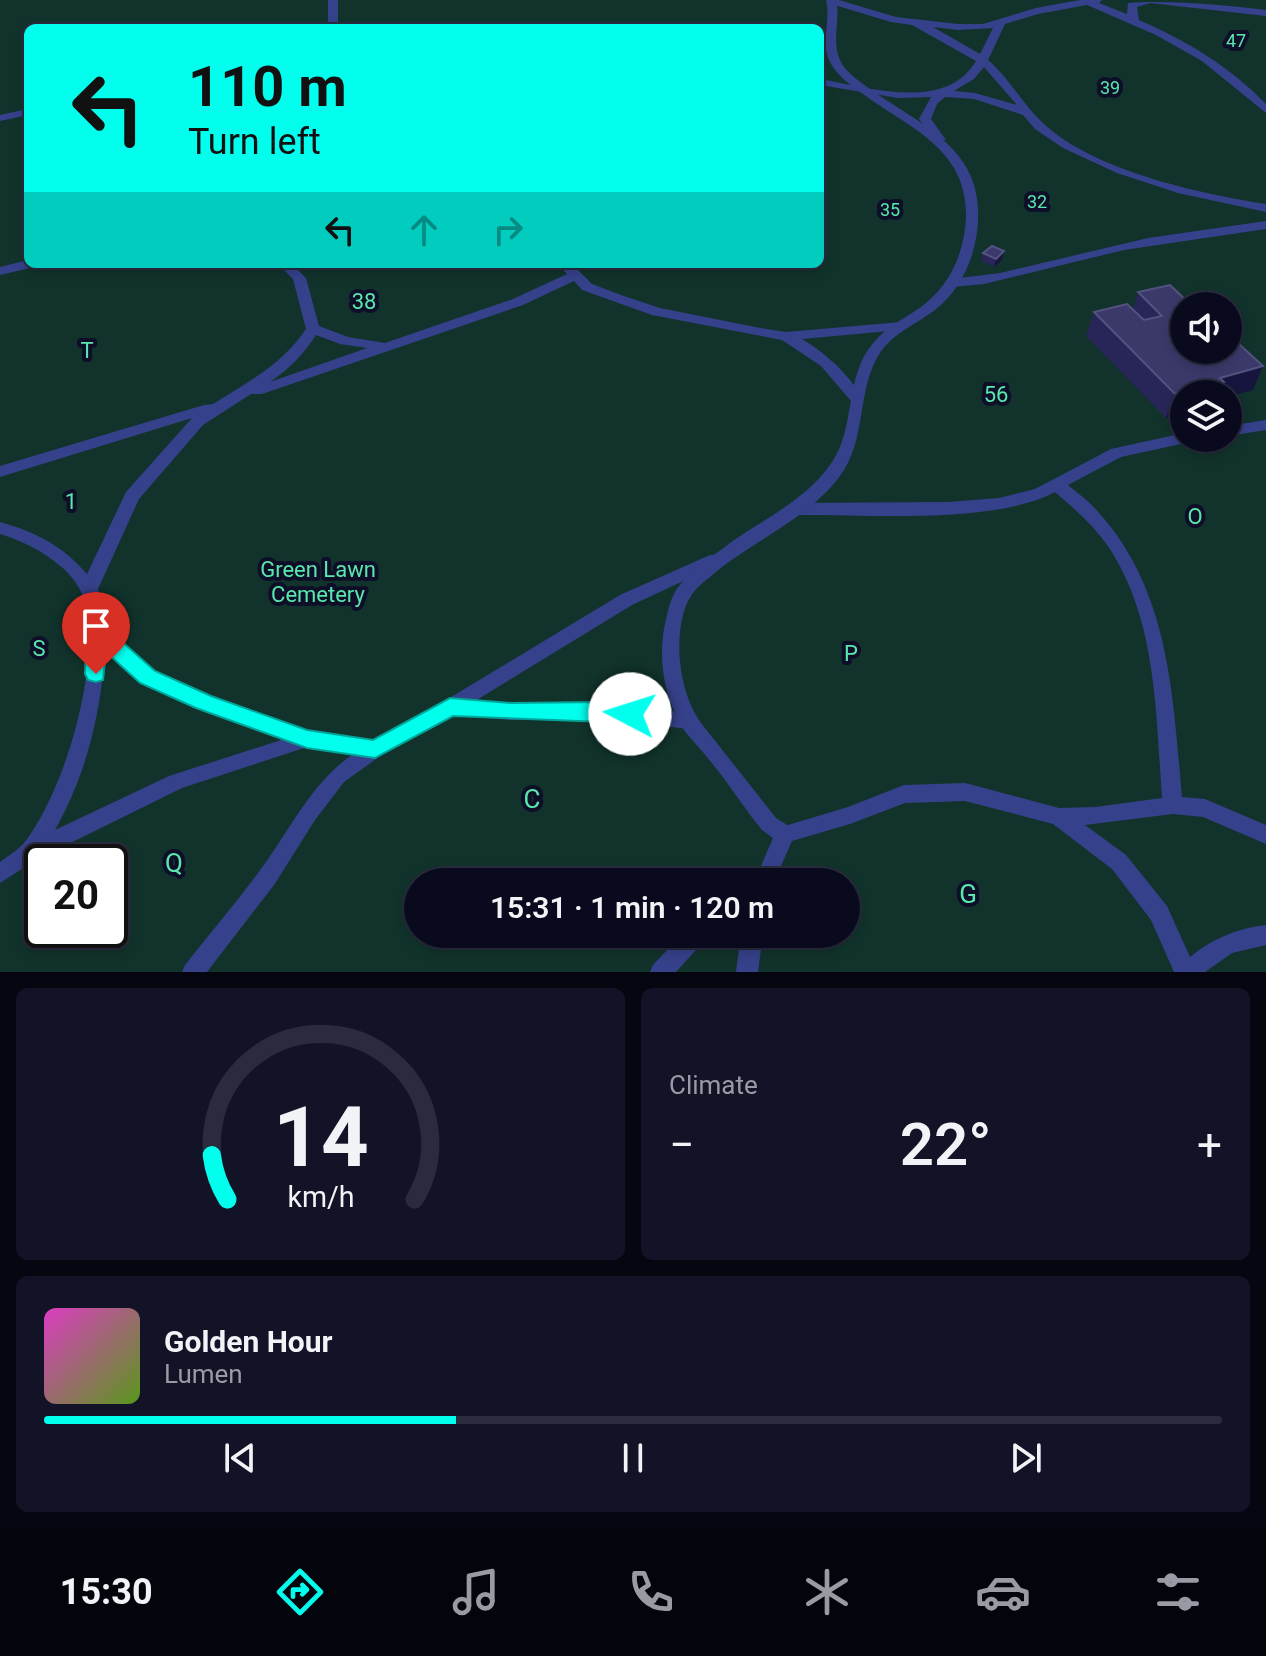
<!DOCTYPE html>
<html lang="en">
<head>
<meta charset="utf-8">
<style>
	body { margin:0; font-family:Roboto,sans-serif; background:#131328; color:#f1f3f6; height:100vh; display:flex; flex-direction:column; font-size:30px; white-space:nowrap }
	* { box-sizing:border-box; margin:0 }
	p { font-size:26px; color:#999aa4 }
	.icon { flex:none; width:44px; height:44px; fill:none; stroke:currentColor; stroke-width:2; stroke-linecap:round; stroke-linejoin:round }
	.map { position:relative; height:972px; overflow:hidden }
	.panel { display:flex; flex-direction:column; gap:16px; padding:16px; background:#060611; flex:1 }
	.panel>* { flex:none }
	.top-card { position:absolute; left:24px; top:24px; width:800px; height:244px; border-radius:12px; box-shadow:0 4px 12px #0003,0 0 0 2px #2a2b3d; background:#02ffee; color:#111; overflow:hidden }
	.fabs { position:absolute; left:1170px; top:292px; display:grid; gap:16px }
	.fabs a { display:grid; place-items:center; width:72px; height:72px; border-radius:50%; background:#0a0a1f; box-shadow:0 4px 12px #0003,0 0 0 2px #2a2b3d; font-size:40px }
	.speed { position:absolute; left:24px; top:844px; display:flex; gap:16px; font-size:40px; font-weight:700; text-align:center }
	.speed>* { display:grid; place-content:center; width:104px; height:104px; border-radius:50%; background:#0a0a1f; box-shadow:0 4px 12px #0003,0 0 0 2px #2a2b3d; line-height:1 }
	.speed .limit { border:4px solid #111; border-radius:12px; background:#fff; color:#111 }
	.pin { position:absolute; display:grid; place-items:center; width:68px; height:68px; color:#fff; margin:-82px -34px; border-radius:50% 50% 50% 0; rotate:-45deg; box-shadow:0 0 8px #0007 }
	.pin .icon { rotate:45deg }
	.me { position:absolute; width:88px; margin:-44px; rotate:275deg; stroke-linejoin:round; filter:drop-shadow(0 0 6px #0008) }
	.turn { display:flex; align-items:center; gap:28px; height:168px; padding:0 32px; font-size:36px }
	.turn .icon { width:104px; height:104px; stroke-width:2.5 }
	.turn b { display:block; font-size:56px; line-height:68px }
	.lanes { display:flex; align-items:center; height:76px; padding:0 32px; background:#0003; justify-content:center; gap:40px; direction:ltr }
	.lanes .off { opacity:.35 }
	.big { font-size:60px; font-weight:600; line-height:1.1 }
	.panel .card { flex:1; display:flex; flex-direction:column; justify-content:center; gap:12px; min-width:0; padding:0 28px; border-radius:12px; background:#131328 }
	.panel .dial { align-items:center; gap:0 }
	.dial svg { height:208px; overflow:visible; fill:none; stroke:#2a2b3d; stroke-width:7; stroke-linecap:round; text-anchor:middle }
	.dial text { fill:#f1f3f6; stroke:none }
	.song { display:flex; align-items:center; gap:24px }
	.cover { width:96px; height:96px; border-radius:12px; background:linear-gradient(135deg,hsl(310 70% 55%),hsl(90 70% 35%)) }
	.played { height:8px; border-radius:4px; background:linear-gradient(90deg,#02ffee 35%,#2a2b3d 35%) }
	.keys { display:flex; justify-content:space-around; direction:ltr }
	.heat { display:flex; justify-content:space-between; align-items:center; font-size:44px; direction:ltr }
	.panel .tiles { flex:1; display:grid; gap:16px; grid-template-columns:1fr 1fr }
	.card:last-child { grid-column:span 2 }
	.trip { position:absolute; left:404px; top:868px; width:456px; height:80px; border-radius:40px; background:#0a0a1f; box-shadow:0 4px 12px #0003,0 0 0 2px #2a2b3d; font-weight:600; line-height:80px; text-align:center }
	.dock { display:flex; height:128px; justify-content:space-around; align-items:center; background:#04040c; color:#999aa4 }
	.dock .icon { width:56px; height:56px }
	.dock .active { color:#02ffee }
	.dock b { font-size:36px; color:#f1f3f6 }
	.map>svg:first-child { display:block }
</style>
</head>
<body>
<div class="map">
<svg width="1266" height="972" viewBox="0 0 1266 972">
	<rect width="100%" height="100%" fill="#0e0e29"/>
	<path fill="#11332c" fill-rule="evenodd" d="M0 0H1266V972H0ZM28 28H820V264H28ZM1184 306H1228V350H1184ZM1184 394H1228V438H1184ZM42 862H110V930H42ZM418 882H846V934H418Z"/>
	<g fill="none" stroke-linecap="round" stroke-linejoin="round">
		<g fill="#36418b" fill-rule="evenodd">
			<rect x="328" y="0" width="10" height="28"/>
			<path d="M828 0H839L896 17 958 24H983L1036 8 1080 0H1102L1099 3 1127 14 1128 3C1167 0 1226 5 1266 10V16L1150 3 1137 7 1139 20C1187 41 1229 66 1266 104V113L1202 61 1156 35 1087 5 1038 14 1005 24 988 60C1010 79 1023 105 1044 124 1093 170 1200 194 1266 204V212L1178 193 1117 173 1063 148 1035 129 1023 115 974 99 945 97 937 104 931 119 946 140 936 142 919 119 931 97 898 98 820 85V79C868 87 945 113 976 61L912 25 891 22 828 3ZM933 27 958 30 993 28 980 54ZM984 67 1017 105 975 93 954 91 974 79Z"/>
			<polygon points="827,43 836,45 820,55 820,47"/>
			<polygon points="28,109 28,115 0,121 0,115"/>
			<polygon points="1266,221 1266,229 1124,250 984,284 952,287 945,283 952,279 1000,273 1148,238"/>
			<polygon points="28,260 28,264 36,264 34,267 0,275 0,267"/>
			<path d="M278 264H292L306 278 319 326 348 337 385 343 513 299 567 274 558 264H572L592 284 621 295 660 308 755 327 786 332 901 322 908 326 901 330 802 339C827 354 847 373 863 398L856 403 851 401 821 366 782 340 652 315 582 290 574 281 523 305 262 394H251L203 425 139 499 98 589 106 619 118 640 155 672 210 697 307 731 372 740 443 702 620 595 710 555H722L724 559 722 563 632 605 475 701 511 704 600 703 689 713 696 715 698 721 696 727 689 729 600 719 511 720 452 715 397 744 344 782 315 820 274 885 207 972H182L185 965C209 934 235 904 258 873 290 831 309 785 353 754L307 747 182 788 34 861 0 883V862C8 856 18 850 24 843 65 791 105 658 82 594 71 565 28 542 0 534V522C36 532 63 546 87 574L126 492 192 418 0 477V466L204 405 213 404C248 382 283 364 306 329L293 279ZM316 335 340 344 367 348 270 382C289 369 303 355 316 335ZM105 649 141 682 196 707 284 739 169 776 55 830C87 773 101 713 105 649Z"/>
			<polygon points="1266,420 1266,430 1228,436 1228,426"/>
			<path d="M1184 433V438H1193L1190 442 1121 457 1068 485C1079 494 1091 503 1100 514 1170 593 1173 697 1182 797L1205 799 1266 825V844L1203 817 1173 814 1085 825 1126 855 1167 906 1190 957C1212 939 1237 928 1266 925V945L1232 953 1205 972H1174L1151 920 1112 869 1053 824 965 801 905 803 850 824 785 843 778 840 775 834 778 828 848 807 904 785 965 783 1059 808 1095 807 1162 798C1156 717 1157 626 1113 554 1098 529 1077 511 1055 492 993 525 867 514 795 515L787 509 795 503 948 502 999 498 1035 489 1111 449Z"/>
			<polygon points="682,934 707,934 704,941 676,972 650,972 653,965"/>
		</g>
		<g fill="#36418b" fill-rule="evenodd">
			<path d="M826 0H836C841 19 831 41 840 60 845 72 859 81 870 89 914 121 976 145 978 208 980 246 965 287 935 310 919 322 900 330 886 345 856 379 868 432 844 470 815 515 758 538 717 571 708 579 697 586 691 596 680 612 678 642 680 661 682 682 688 705 701 723L776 818 792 828 795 834 774 882H754L773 838 762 830C744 808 729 784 711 762 703 751 692 741 684 730 663 697 657 656 666 619 669 607 671 596 679 586 693 569 713 556 730 543 764 519 805 500 830 465 857 429 843 377 874 342 886 328 903 319 918 309 949 288 965 253 966 216 967 148 909 128 863 94 850 85 835 74 829 60 821 41 831 19 826 0Z"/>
			<polygon points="741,934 763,934 758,972 736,972"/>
		</g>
	</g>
	<g fill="#282658">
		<polygon points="983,253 1002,260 994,267 981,261"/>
		<polygon points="1138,292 1192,306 1263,366 1253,390 1184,394 1184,414 1166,418 1086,336 1094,312 1133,309"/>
	</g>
	<g fill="#16153d">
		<polygon points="1004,251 1002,260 994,267 996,259"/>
		<polygon points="1263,366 1253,390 1228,397 1228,394 1184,394 1184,414 1166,418 1175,394 1220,378"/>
	</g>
	<g fill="#3b396a" stroke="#535281" stroke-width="2">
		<polygon points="992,246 1004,251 996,259 983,253"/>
		<polygon points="1170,285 1192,306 1184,306 1184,350 1228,350 1228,334 1263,366 1220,378 1224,382 1175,394 1094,312 1127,304 1144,320 1162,316 1138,292"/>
	</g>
	<polygon fill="#02ffee" stroke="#01a69b" stroke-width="2" points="97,612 104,614 119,639 155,671 211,696 307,730 373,740 450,698 511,703 600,702 637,708 641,714 637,720 630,723 453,716 375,758 307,748 196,708 140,683 106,652 103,680 96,682 88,680 85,674 87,620 89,614"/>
	<g text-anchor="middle" stroke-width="8" stroke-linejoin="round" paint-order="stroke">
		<g font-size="18" fill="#59e8ac" stroke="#0e0e29">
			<text x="1236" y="47">47</text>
			<text x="1110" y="94">39</text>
			<text x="1037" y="208">32</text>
			<text x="890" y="216">35</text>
		</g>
		<g font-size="22" fill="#59e8ac" stroke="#0e0e29">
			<text x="364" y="309">38</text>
			<text x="87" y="358">T</text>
			<text x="996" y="402">56</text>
			<text x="71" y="509">1</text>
			<text x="1195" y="524">O</text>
			<text x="318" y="577">Green Lawn<tspan x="318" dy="25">Cemetery</tspan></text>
			<text x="39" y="656">S</text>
			<text x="851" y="661">P</text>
		</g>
		<g font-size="26" fill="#59e8ac" stroke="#0e0e29">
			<text x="532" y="808">C</text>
			<text x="174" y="872">Q</text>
			<text x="968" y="903">G</text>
		</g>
	</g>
</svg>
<div class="fabs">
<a><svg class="icon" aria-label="sound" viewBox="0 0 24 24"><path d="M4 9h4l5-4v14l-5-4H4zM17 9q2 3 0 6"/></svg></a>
<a><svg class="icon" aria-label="layers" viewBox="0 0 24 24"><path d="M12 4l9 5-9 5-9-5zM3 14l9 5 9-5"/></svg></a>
</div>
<div class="speed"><div class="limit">20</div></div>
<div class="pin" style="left:96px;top:674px;background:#d93025"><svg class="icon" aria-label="arrive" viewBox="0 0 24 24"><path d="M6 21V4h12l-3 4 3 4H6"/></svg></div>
<svg class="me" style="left:630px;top:714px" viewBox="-20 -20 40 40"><circle r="19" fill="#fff"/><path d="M0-13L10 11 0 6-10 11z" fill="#02ffee"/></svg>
<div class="trip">15:31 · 1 min · 120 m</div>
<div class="top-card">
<div class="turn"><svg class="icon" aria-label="left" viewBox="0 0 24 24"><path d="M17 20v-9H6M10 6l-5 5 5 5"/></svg><div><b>110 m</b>Turn left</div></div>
<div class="lanes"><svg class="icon" aria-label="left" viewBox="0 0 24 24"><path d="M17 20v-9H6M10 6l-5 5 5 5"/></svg><svg class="icon off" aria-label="ahead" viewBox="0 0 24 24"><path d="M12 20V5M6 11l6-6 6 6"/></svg><svg class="icon off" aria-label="right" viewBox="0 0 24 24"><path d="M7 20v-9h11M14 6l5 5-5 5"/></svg></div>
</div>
</div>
<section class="panel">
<div class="tiles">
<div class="card dial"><svg viewBox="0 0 100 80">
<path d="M14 69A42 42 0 1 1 86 69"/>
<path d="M14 69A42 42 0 0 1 8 52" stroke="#02ffee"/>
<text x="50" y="56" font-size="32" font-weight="700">14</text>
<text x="50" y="72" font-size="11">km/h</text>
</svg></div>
<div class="card"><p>Climate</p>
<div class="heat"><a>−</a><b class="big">22°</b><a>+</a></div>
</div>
<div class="card">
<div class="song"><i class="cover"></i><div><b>Golden Hour</b><p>Lumen</p></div></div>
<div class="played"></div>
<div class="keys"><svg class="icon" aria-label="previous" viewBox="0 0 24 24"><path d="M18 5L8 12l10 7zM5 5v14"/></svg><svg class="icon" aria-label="pause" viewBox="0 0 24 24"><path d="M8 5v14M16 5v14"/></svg><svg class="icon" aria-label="next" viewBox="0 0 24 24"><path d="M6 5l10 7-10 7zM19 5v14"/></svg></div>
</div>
</div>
</section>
<nav class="dock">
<b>15:30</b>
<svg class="icon active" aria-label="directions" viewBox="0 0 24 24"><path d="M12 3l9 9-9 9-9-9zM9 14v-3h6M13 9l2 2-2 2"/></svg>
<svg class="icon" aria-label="music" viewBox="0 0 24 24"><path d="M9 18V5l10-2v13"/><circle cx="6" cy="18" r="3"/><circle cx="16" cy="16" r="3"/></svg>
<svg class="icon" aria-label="phone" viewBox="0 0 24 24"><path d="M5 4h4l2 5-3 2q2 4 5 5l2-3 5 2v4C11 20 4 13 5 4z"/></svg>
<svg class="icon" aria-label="climate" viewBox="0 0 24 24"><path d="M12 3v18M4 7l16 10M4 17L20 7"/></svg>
<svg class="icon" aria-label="car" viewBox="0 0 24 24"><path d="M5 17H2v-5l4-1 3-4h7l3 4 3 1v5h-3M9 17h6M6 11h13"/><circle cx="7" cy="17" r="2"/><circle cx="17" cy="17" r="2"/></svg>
<svg class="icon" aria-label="filters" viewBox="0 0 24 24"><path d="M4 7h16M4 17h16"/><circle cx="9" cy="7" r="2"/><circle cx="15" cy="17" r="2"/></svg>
</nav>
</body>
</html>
